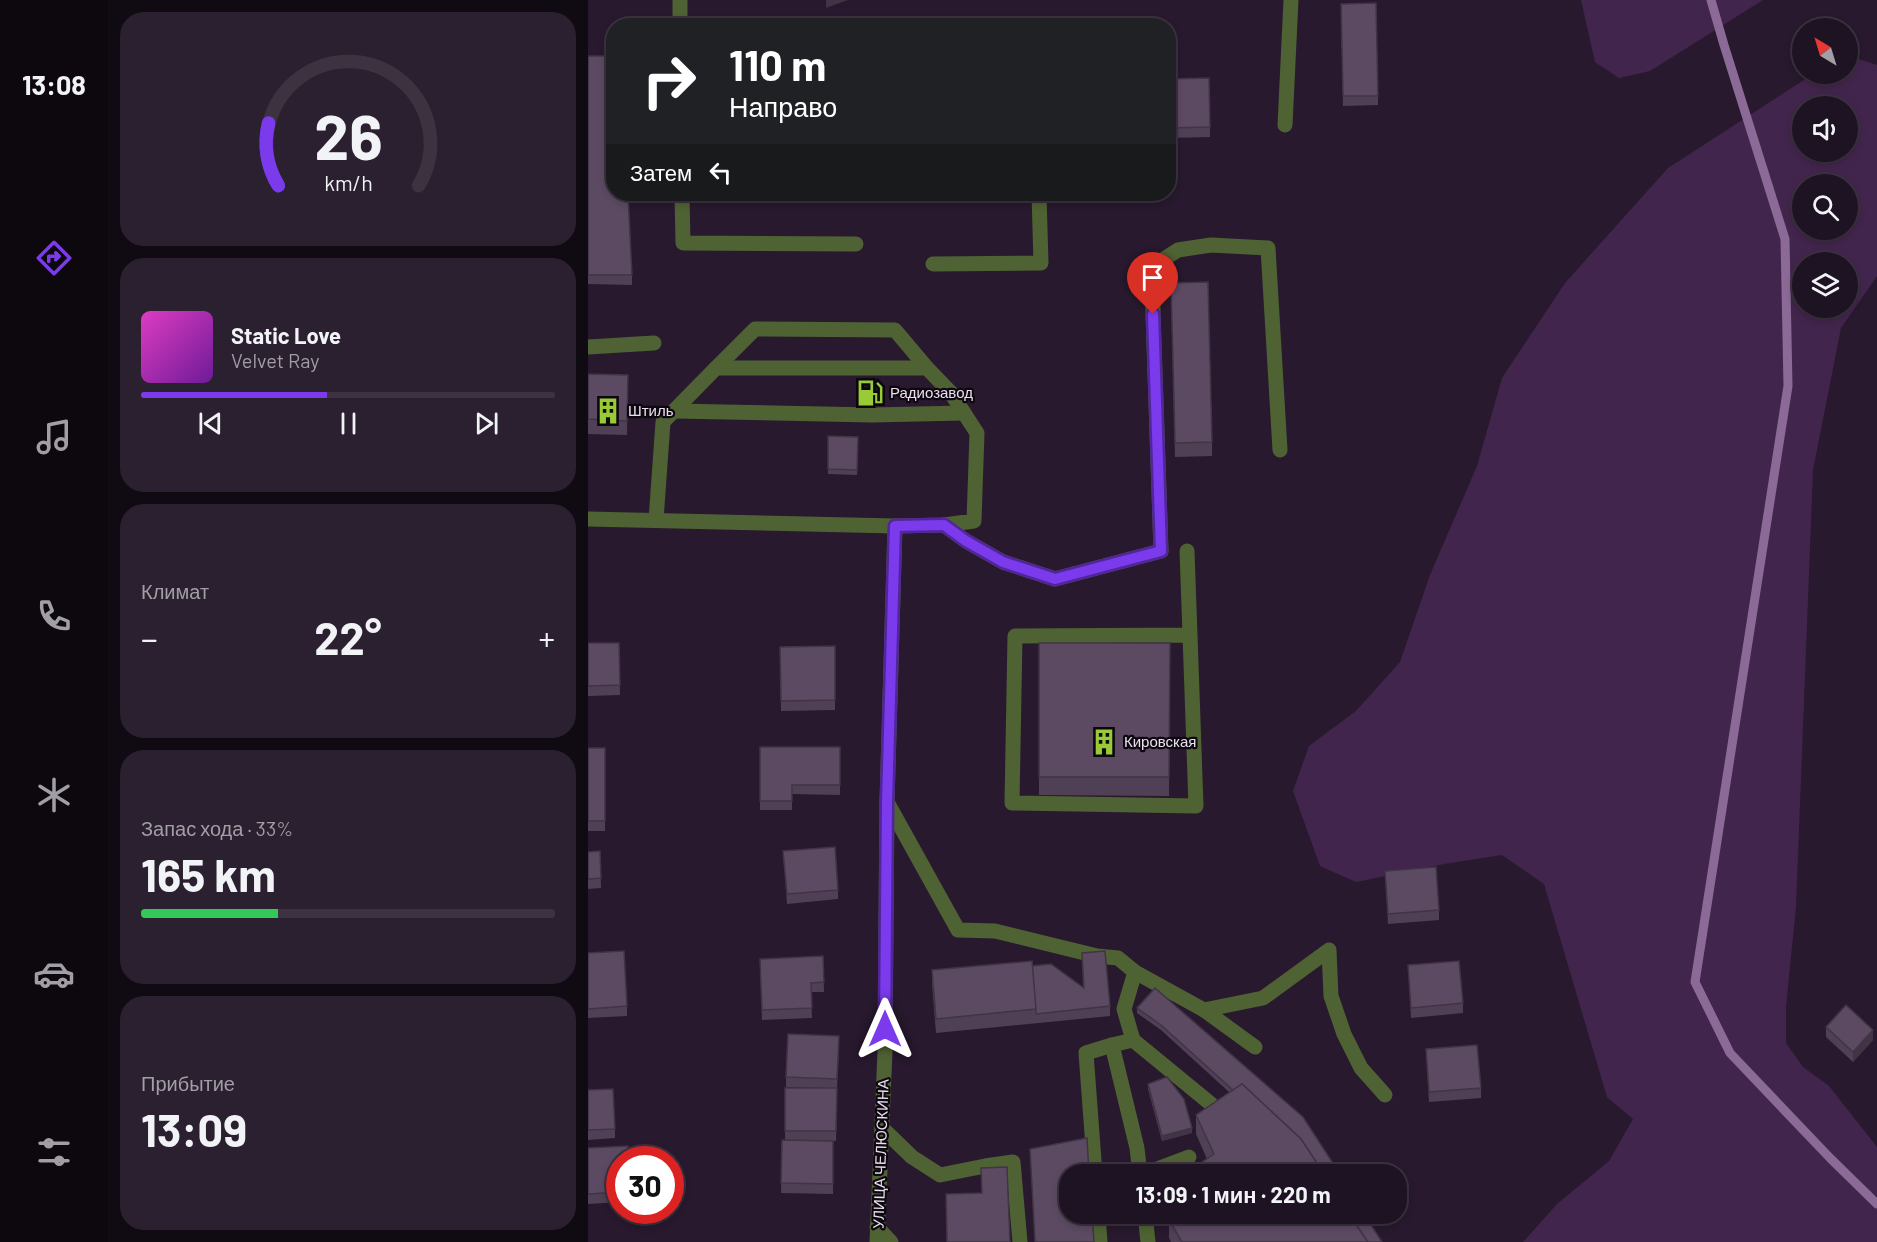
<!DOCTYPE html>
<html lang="ru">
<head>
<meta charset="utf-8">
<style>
	body { margin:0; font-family:Barlow,sans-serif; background:#2b202f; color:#f1f3f6; height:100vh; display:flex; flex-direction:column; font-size:22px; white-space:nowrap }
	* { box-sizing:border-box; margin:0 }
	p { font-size:20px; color:#a19ea5 }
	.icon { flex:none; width:33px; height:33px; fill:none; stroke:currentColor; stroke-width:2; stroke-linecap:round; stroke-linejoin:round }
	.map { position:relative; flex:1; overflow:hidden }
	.sheet { display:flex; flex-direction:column; gap:12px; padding:12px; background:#100a13; width:480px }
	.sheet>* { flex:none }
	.top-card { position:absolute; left:18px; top:18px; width:570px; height:183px; border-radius:24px; box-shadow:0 3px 9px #0003,0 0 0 2px #3c3240; background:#202124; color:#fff; overflow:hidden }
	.needle { width:39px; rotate:322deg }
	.tools { position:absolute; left:1204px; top:18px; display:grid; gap:12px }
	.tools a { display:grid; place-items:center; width:66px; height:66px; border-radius:50%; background:#1e1322; box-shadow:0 3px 9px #0003,0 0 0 2px #3c3240; font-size:30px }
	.speed { position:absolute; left:18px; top:1146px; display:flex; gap:12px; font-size:30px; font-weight:700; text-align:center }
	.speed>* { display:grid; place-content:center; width:78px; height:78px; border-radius:50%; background:#1e1322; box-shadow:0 3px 9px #0003,0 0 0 2px #3c3240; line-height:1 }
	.speed .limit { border:9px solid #d22; background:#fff; color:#111 }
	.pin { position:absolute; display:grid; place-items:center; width:51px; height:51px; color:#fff; margin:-62px -26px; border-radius:50% 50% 50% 0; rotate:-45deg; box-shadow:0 0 6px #0007 }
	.pin .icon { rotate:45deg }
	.me { position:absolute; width:66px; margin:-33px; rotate:0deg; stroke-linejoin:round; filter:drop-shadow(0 0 4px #0008) }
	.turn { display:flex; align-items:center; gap:21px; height:126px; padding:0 24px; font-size:27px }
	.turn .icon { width:78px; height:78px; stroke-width:2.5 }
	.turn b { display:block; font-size:42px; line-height:51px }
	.then { display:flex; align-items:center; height:57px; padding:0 24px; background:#0003; gap:12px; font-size:22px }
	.big { font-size:45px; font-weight:700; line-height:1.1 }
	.sheet .widget { flex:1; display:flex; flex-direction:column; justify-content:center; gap:9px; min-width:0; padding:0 21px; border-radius:24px; background:#2b202f }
	.sheet .dial { align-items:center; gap:0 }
	.dial svg { height:156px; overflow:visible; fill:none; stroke:#3c3240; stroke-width:7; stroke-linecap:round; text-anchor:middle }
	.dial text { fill:#f1f3f6; stroke:none }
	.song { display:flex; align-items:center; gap:18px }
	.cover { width:72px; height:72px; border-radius:9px; background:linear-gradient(135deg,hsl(310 70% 55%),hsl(280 70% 35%)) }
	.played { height:6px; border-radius:3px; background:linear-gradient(90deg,#7c3aed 45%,#3c3240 45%) }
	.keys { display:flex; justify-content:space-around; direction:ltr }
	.heat { display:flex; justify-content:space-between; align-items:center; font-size:33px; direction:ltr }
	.charge { height:9px; border-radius:4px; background:linear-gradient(90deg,#34c759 33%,#3c3240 0) }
	.trip { position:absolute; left:471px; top:1164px; width:348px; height:60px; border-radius:24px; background:#1e1322; box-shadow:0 3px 9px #0003,0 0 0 2px #3c3240; font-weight:700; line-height:60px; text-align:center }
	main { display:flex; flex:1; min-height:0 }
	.dock { display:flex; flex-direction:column; width:108px; justify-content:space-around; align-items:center; background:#0c080e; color:#a19ea5 }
	.dock .icon { width:42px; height:42px }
	.dock .active { color:#7c3aed }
	.dock b { font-size:27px; color:#f1f3f6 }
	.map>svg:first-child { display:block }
</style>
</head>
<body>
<main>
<nav class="dock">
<b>13:08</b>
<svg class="icon active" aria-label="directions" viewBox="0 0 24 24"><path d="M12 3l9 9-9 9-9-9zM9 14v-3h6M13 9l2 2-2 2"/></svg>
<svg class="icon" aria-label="music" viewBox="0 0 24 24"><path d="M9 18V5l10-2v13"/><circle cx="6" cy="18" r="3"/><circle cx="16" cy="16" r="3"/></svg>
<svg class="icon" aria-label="phone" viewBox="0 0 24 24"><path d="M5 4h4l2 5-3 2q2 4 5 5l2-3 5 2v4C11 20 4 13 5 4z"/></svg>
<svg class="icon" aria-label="climate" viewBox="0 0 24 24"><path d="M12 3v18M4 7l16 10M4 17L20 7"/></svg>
<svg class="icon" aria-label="car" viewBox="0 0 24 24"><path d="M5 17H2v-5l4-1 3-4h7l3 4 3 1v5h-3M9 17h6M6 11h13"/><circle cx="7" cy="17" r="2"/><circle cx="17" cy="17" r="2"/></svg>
<svg class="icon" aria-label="filters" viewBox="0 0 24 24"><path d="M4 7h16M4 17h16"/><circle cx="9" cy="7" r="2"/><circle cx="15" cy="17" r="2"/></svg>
</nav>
<section class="sheet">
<div class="widget dial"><svg viewBox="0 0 100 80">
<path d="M14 69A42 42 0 1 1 86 69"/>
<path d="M14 69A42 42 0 0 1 9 37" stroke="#7c3aed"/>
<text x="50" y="56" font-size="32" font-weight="700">26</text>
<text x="50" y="72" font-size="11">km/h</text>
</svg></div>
<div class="widget">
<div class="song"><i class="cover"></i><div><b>Static Love</b><p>Velvet Ray</p></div></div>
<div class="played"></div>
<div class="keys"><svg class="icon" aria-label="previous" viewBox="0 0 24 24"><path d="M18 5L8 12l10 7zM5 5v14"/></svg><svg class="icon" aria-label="pause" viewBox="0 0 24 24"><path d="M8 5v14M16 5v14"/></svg><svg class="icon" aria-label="next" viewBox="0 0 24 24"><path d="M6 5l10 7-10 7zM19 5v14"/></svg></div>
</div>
<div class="widget"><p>Климат</p>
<div class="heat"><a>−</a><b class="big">22°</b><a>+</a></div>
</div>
<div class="widget"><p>Запас хода · 33%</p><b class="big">165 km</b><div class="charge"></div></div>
<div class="widget"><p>Прибытие</p><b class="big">13:09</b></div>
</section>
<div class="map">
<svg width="1289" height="1242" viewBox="0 0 1289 1242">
	<rect width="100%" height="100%" fill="#28192e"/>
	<g fill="#42254c" fill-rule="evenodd">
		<polygon points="993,0 1175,0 1062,71 1031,78 1007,62"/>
		<path d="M1267 58 1289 65V276L1253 328 1225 470 1208 907 1198 1007V1043L1215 1067 1241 1086 1289 1147V1242H935L969 1204 1021 1161 1045 1119 1019 1097 956 884 914 855 856 864 768 882 732 866 705 791 721 746 768 711 812 662 842 575 889 466 914 378 977 283 1080 168 1225 74H1260V61ZM1215 106H1260V152H1215ZM1215 184H1260V230H1215ZM1215 262H1260V308H1215Z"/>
	</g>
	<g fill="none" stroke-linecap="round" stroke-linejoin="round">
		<polyline stroke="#8c6a98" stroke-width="9" points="1123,0 1136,45 1197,239 1200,386 1107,982 1142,1053 1242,1158 1289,1204"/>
		<g stroke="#4f6233" stroke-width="15">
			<polyline points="92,0 92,26"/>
			<polyline points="94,194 95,243 268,244"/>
			<polyline points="345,264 453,263 451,194"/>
			<polyline points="0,347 66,343"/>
			<polyline points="128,368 167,329 307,330 339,368"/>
			<polyline points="86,411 284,415 376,413"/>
			<polyline points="68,520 75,422 128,368 339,368 363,393 389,433 386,521 356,525 307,526"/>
			<polyline points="356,525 378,541 415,562 467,579 573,551 565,314 565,266 590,250 623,245 680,248 692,450"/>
			<polyline points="599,551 602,635 427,636 424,803 608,806 602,635"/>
			<polyline points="299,802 370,930 407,931 509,956 530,958 547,972 536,1009 545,1040 524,1045 549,1148 552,1174"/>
			<polyline points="547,972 616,1010 667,1047"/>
			<polyline points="616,1010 675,998 741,950 743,996 756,1034 773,1068 797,1095"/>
			<polyline points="545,1040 623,1104"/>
			<polyline points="294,1128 324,1157 352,1175 397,1166 425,1162 432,1242"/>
			<polyline points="507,1174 498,1053 524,1045"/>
			<polyline points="556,1174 601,1157"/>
			<polyline points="510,1214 512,1242"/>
			<polyline points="557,1214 560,1242"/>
			<polyline points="289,1227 303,1242"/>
		</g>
		<g stroke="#4f6233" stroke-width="15">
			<polyline points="697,125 703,0"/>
			<polyline points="0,519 307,526 299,802 297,1051 289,1242"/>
		</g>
	</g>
	<g fill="#4f4055">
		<polygon points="753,4 790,96 790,105 755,106"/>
		<polygon points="0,56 44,275 44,285 0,284"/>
		<polygon points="580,79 622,127 622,137 580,138"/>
		<polygon points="583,297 624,442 624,456 587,457"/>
		<polygon points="0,374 40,375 39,435 0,434"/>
		<polygon points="240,436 270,437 269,475 240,474"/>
		<polygon points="0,643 31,643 32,695 0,696"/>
		<polygon points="451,643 582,643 581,796 451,795"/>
		<polygon points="247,646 247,710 193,711 192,647"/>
		<polygon points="172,747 252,747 252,795 204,794 204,810 172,810"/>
		<rect x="0" y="748" width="17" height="83"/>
		<polygon points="12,851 13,888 0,889 0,852"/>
		<polygon points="195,851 250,890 250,899 199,904"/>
		<polygon points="797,871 851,910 851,920 800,924"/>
		<polygon points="0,953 39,1006 39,1016 0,1018"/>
		<polygon points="494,953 522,1006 522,1016 348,1033 344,984 344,970 444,966 495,988"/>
		<polygon points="235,956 236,992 223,992 224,1018 174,1020 172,968"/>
		<polygon points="820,965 875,1003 875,1013 823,1018"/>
		<polygon points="549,1008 715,1117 619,1159 608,1134 608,1115 641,1092 573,1030 549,1013"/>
		<polygon points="1238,1027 1285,1040 1265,1062 1238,1037"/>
		<polygon points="251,1046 249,1089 248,1141 245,1141 245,1194 193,1193 194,1140 197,1140 197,1088 236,1088 198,1087 198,1077"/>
		<polygon points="838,1049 893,1088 893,1098 841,1102"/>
		<polygon points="560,1084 604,1133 574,1141 560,1089"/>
		<polygon points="0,1090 27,1129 27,1138 0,1140"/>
		<polygon points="0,1148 32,1160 32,1202 0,1204"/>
		<polygon points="582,1214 776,1214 794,1242 583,1242 581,1238 581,1220 584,1218"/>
	</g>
	<g fill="#403445">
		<polygon points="238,0 260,0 238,8"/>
		<polygon points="1285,1030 1285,1040 1265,1062 1265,1052"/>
		<polygon points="604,1128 604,1133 574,1141 574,1136"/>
	</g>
	<g fill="#5c4a63" stroke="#403445" stroke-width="1.5">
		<polygon points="788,3 790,96 755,96 753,4"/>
		<polygon points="0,56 26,56 26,194 40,194 44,275 0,275"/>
		<polygon points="621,78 622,127 580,128 580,79"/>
		<polygon points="620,282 624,442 587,443 583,283"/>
		<polygon points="0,374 40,375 39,421 0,419"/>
		<polygon points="240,436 270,437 269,470 240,469"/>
		<polygon points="0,643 31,643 32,685 0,686"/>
		<polygon points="451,643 582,643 581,777 451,777"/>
		<polygon points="247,646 247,700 193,701 192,647"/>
		<polygon points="172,747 252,747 252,785 204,785 204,801 172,801"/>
		<rect x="0" y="748" width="17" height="73"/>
		<polygon points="247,847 250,890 199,894 195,851"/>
		<polygon points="12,851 13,878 0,879 0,852"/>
		<polygon points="848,867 851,910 800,914 797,871"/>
		<polygon points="36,951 39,1006 0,1009 0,953"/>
		<polygon points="517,951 522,1006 448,1014 444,966 463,964 496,988 494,953"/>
		<polygon points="235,956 236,982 223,983 224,1008 174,1010 172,959"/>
		<polygon points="444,961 448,1009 348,1019 344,970"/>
		<polygon points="871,961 875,1003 823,1008 820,965"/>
		<polygon points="567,988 715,1117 752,1174 736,1174 713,1139 654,1084 645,1090 573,1025 549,1008"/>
		<polygon points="1258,1005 1285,1030 1265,1052 1238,1027"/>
		<polygon points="200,1034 251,1036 249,1079 198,1077"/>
		<polygon points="889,1045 893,1088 841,1092 838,1049"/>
		<polygon points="579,1077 596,1099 604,1128 574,1136 560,1084"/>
		<polygon points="654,1084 713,1139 736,1174 596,1174 626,1154 608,1115"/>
		<polygon points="197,1088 249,1088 248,1131 197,1131"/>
		<polygon points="25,1089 27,1129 0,1130 0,1090"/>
		<polygon points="499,1138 501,1174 482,1174 482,1214 504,1214 506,1242 447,1242 442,1149"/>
		<polygon points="194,1140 245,1141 245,1184 193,1183"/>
		<polygon points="40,1146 40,1160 32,1160 32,1192 0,1194 0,1148"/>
		<polygon points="419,1167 422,1242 359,1242 358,1194 394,1193 393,1168"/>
		<polygon points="592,1214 761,1214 780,1242 594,1242 581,1220"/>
		<polygon points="761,1214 776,1214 794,1242 780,1242"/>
	</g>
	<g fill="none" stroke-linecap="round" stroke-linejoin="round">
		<g stroke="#51269a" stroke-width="15">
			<polyline id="route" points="297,1029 299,802 307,526 356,525 378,541 415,562 467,579 573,551 565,314"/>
		</g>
		<use href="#route" stroke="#7c3aed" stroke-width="10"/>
	</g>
	<defs>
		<g id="fuel-bare" transform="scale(2.07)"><path d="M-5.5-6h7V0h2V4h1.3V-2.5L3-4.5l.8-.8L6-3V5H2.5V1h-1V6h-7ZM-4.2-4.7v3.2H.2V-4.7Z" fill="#99cb36" stroke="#0d0710" stroke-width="2.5" paint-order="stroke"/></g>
		<g id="building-bare" transform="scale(2.07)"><path d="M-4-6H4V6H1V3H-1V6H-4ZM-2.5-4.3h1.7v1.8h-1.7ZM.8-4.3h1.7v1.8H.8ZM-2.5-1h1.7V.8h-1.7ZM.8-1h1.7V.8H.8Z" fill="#99cb36" stroke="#0d0710" stroke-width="2.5" paint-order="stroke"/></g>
	</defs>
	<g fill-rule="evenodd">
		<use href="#fuel-bare" x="282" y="393"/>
		<use href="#building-bare" x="20" y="411"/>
		<use href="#building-bare" x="516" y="742"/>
	</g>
	<g text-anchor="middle" stroke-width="4.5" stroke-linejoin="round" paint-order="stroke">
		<g font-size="15" fill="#eadfee" stroke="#0d0710" text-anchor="start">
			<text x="302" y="398">Радиозавод</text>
			<text x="40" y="416">Штиль</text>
			<text x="536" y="747">Кировская</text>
		</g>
		<g font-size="15" fill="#eadfee" stroke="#0d0710">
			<text transform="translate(293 1154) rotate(-88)" y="5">УЛИЦА ЧЕЛЮСКИНА</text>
		</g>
	</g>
</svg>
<div class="tools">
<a><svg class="needle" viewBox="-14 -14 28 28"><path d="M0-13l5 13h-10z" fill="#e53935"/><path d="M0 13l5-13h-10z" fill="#a19ea5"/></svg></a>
<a><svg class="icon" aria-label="sound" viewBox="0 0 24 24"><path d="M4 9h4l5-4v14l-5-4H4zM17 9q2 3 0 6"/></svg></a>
<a><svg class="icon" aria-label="search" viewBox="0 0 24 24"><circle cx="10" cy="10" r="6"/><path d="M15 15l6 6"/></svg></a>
<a><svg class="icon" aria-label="layers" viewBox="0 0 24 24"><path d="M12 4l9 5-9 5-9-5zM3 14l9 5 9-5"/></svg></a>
</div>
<div class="speed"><div class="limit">30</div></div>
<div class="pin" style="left:565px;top:314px;background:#d93025"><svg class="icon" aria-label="arrive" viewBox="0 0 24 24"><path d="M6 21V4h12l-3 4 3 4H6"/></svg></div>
<svg class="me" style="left:297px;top:1029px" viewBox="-20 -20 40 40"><path d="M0-17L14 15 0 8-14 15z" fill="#7c3aed" stroke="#fff" stroke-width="4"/></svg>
<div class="trip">13:09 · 1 мин · 220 m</div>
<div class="top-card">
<div class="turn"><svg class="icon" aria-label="right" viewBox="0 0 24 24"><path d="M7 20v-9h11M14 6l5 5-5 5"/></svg><div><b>110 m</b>Направо</div></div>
<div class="then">Затем<svg class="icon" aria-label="left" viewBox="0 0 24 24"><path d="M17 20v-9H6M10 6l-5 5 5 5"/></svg></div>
</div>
</div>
</main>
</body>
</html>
